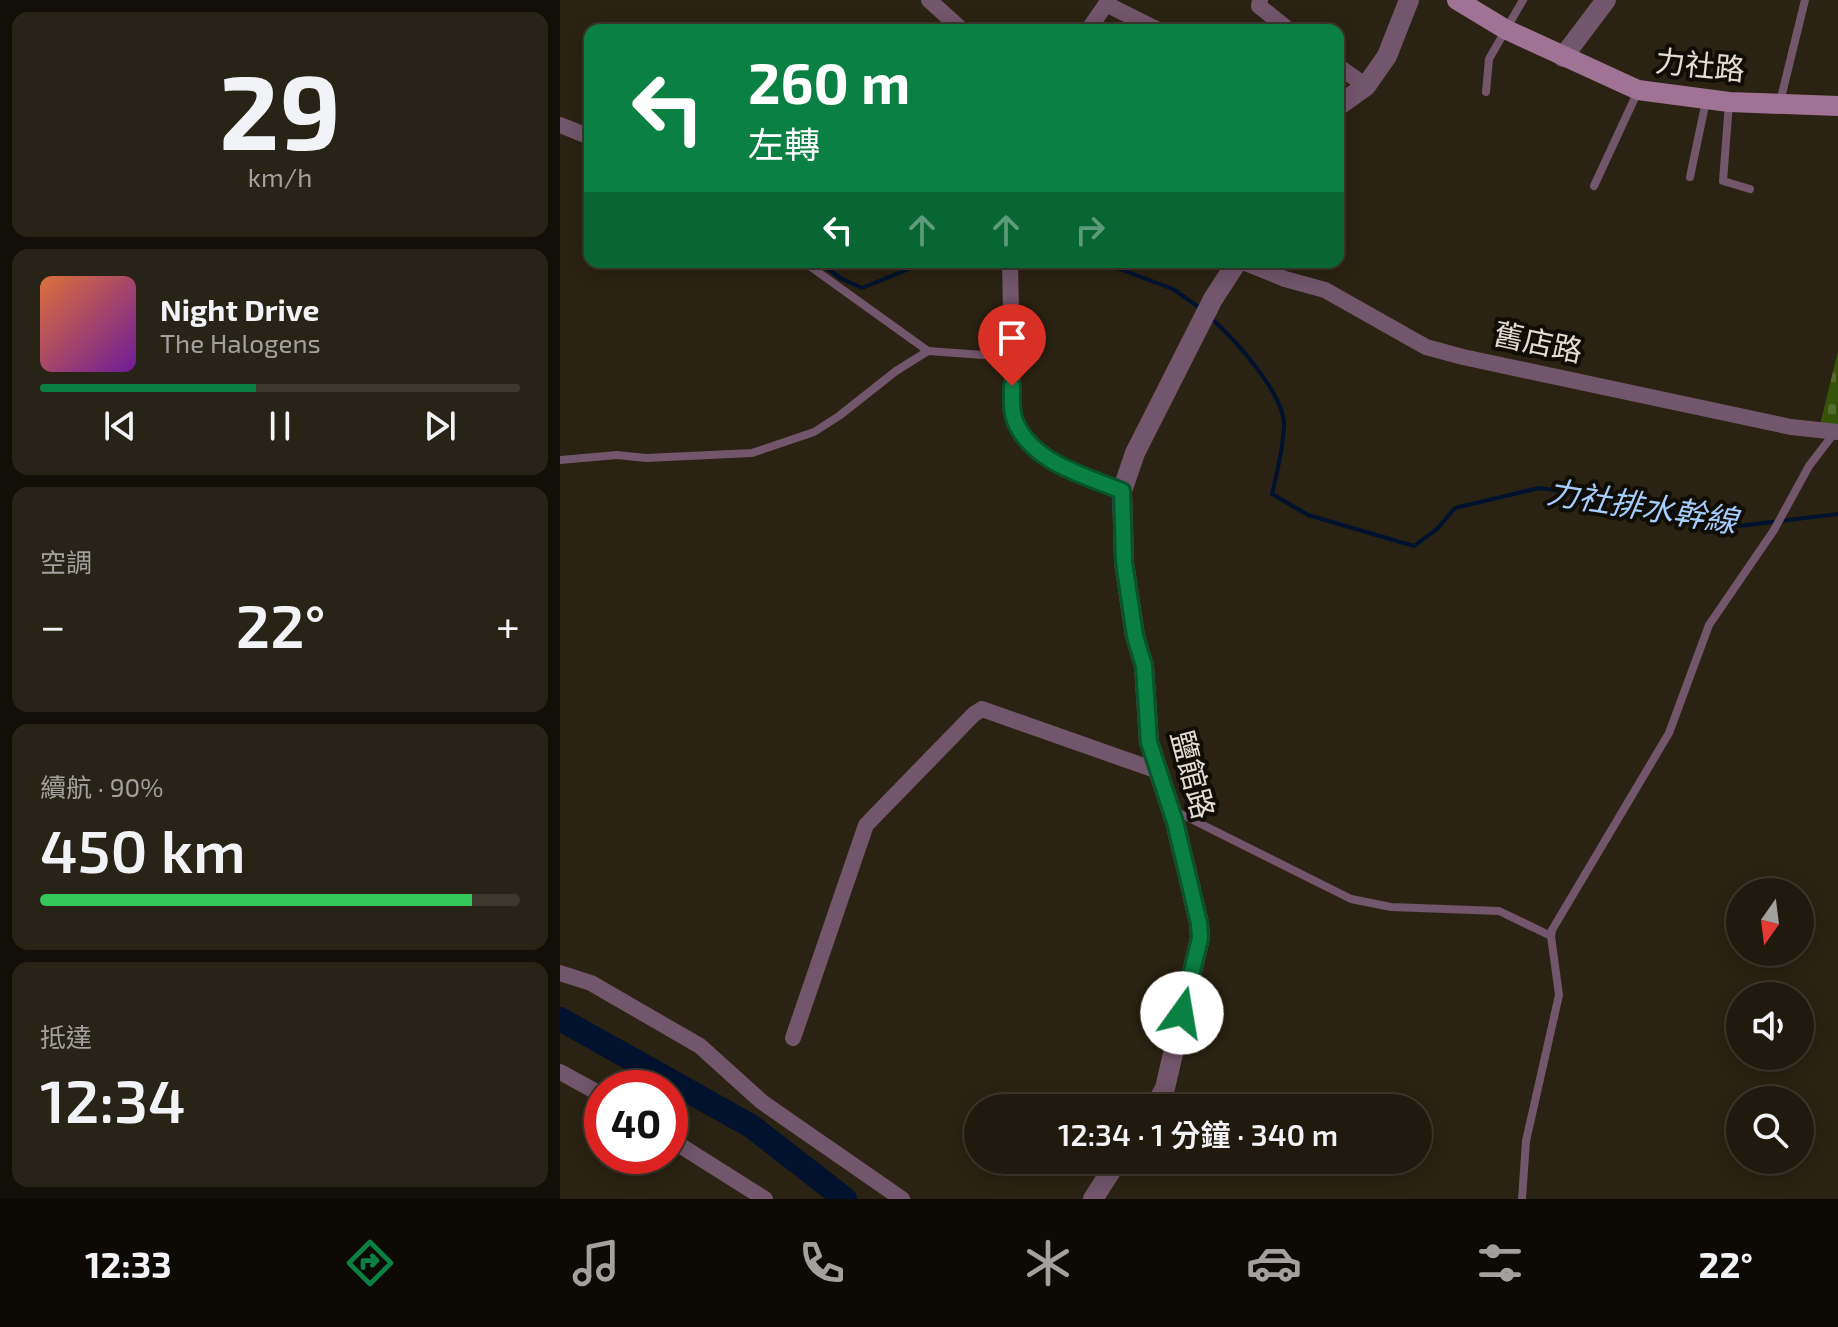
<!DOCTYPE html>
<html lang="zh-TW">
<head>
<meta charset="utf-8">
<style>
	body { margin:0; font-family:"Exo 2","Noto Sans TC",sans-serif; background:#282317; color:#f1f3f6; height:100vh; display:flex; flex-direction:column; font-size:30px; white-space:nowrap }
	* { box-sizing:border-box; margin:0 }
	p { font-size:26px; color:#a2a19e }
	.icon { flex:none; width:44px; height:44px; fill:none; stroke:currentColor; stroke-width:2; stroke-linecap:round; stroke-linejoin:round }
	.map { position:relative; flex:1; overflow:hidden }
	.details { display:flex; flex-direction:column; gap:12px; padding:12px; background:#120e08; width:560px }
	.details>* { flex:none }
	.top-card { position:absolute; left:24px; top:24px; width:760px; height:244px; border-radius:16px; box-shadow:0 4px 20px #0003,0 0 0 2px #3d382e; background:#0b8043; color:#fff; overflow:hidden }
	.needle { width:52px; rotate:194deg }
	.tools { position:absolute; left:1166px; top:878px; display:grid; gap:16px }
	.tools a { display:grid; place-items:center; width:88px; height:88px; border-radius:50%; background:#201a0e; box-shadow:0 4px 20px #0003,0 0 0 2px #3d382e; font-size:40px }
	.speed { position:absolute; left:24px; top:1070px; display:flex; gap:16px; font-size:40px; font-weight:700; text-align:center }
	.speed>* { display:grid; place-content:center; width:104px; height:104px; border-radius:50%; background:#201a0e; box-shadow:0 4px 20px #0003,0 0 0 2px #3d382e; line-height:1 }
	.speed .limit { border:12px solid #d22; background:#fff; color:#111 }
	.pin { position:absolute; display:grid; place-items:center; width:68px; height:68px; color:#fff; margin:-82px -34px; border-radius:50% 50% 50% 0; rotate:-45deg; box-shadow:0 0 8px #0007 }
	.pin .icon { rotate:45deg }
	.me { position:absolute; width:88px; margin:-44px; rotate:13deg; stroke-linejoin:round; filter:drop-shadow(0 0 6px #0008) }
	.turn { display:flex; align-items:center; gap:28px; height:168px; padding:0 32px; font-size:36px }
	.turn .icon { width:104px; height:104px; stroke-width:2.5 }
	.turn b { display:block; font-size:56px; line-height:68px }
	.lanes { display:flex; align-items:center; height:76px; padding:0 32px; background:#0003; justify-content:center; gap:40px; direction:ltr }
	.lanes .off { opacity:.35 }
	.big { font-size:60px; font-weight:600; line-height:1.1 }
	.details .widget { flex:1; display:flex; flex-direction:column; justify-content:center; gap:12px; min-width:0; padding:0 28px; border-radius:16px; background:#282317 }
	.details .dial { align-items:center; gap:0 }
	.dial b { font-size:104px; line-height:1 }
	.song { display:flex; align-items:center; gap:24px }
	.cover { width:96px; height:96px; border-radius:12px; background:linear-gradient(135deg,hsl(20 70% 55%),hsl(280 70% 35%)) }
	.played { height:8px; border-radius:4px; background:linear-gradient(90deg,#0b8043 45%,#3d382e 45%) }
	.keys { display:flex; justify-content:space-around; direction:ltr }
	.heat { display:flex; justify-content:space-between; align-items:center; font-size:44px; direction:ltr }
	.charge { height:12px; border-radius:6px; background:linear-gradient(90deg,#34c759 90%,#3d382e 0) }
	.trip { position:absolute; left:404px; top:1094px; width:468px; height:80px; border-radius:40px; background:#201a0e; box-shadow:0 4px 20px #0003,0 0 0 2px #3d382e; font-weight:600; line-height:80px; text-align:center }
	.menu { display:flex; height:128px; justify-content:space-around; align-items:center; background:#0d0a06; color:#a2a19e }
	.menu .icon { width:56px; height:56px }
	.menu .on { color:#0b8043 }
	.menu b { font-size:36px; color:#f1f3f6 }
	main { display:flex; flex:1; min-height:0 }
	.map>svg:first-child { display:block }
</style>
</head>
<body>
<main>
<section class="details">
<div class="widget dial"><b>29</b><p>km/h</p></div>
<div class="widget">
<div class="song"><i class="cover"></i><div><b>Night Drive</b><p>The Halogens</p></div></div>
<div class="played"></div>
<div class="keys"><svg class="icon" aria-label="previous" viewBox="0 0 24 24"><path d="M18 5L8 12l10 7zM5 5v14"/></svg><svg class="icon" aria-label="pause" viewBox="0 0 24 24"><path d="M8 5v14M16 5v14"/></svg><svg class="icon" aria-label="next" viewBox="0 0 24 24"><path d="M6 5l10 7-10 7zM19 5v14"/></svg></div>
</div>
<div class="widget"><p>空調</p>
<div class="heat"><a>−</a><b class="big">22°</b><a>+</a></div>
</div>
<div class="widget"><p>續航 · 90%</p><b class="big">450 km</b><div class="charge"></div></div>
<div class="widget"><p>抵達</p><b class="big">12:34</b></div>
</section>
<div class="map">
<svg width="1278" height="1199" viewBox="0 0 1278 1199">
	<defs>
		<pattern id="cemetery-stones" width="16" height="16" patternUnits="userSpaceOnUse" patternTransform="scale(2)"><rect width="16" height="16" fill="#365408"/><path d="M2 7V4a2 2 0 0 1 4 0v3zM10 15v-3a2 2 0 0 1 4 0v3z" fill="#536c2b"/></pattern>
	</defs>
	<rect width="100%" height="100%" fill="#2a2212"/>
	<polygon fill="url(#cemetery-stones)" points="1278,351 1278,436 1257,437"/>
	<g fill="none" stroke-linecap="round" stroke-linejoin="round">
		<g stroke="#00122e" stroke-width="4">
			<polyline points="258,262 282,279 302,288 366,262"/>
			<polyline points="541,262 613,289 640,308"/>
			<path d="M652 319C675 340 725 394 724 426 723 449 717 473 712 494L748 515 854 546 877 529 895 508 979 488 1053 498 1179 526 1278 514"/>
		</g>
		<polyline stroke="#00122e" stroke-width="24" points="0,1019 191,1126 285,1199"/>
		<g stroke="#72566b" stroke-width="8">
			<polyline points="926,92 929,59 963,0"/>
			<polyline points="1220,102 1245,0"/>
			<polyline points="1169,103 1163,181 1190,189"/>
			<polyline points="1130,177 1146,101"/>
			<polyline points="1034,186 1078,91"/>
			<polyline points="244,262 368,351"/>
			<polyline points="0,460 57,455 86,458 192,453 254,432 279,416 336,371 368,351 451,357"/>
			<polyline points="615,811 791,899 831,907 939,911 991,936"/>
			<polyline points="962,1199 966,1141 999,995 991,936 992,930 1109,733 1149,625 1214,530 1249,466 1275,432"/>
		</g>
		<g stroke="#72566b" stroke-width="16">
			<polyline points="369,0 402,30"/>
			<polyline points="700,0 699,6 729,30"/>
			<polyline points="546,4 598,30"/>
			<polyline points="528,30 549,0"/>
			<polyline points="778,66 806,86"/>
			<polyline points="0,125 30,137"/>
			<path d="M450 262 453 415C474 463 517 472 562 491"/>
			<polyline points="683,262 725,279 765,290 866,347 903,357 1231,427 1278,432"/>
			<polyline points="0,973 31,983 140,1046 202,1102 342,1199"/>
			<polyline points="233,1038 306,825 414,714 422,709 598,771"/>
			<polyline points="0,1072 42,1095"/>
			<polyline points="110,1139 205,1199"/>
		</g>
		<g stroke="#72566b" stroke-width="20">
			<polyline points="1003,57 1046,0"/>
			<polyline points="778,106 806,86 827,56 849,0"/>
			<polyline points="594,1108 605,1088 640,938 639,923 615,822 589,742 584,666 575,636 564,562 562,491 575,453 653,299 677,262"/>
			<polyline points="533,1199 558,1160"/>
		</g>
		<polyline stroke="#a07394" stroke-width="20" points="897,0 945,29 1078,90 1169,102 1278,106"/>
	</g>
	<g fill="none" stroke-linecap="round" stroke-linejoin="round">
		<g stroke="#07532c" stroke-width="20">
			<path id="route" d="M452 386C452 396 451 408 454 418 469 462 524 475 562 491L564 562 575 636 584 666 589 742 615 822 639 923 640 938 622 1013"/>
		</g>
		<use href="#route" stroke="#0b8043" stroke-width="14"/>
	</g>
	<g text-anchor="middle" stroke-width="8" stroke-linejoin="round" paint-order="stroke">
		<g font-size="30" fill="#e2dcd2" stroke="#100c06">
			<text transform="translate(1140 66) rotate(6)" y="10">力社路</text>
			<text transform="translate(978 343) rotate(12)" y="10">舊店路</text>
			<text transform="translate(632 775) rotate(75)" y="10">鹽館路</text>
		</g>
		<g font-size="32" font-style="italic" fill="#a4cdfe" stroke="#100c06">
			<text transform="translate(1082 507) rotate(9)" y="11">力社排水幹線</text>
		</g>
	</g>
</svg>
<div class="tools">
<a><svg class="needle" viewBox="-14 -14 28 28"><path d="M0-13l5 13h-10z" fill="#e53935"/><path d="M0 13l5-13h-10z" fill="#a2a19e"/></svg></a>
<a><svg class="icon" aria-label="sound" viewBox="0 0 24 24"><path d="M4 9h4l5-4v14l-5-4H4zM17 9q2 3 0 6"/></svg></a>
<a><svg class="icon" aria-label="search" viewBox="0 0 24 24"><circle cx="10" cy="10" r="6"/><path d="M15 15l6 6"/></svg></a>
</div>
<div class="speed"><div class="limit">40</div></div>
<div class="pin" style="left:452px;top:386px;background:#d93025"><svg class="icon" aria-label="arrive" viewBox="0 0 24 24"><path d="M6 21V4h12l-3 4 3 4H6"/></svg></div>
<svg class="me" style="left:622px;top:1013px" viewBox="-20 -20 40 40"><circle r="19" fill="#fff"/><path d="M0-13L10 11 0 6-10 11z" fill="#0b8043"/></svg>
<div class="trip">12:34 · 1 分鐘 · 340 m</div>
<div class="top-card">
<div class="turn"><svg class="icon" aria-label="left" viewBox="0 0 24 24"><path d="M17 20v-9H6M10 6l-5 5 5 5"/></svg><div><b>260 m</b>左轉</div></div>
<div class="lanes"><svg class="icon" aria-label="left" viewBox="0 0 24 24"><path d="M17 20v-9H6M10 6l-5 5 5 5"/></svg><svg class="icon off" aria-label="ahead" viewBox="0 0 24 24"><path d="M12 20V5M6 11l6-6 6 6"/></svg><svg class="icon off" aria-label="ahead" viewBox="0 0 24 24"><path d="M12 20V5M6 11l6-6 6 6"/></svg><svg class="icon off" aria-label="right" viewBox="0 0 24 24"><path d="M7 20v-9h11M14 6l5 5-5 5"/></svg></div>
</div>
</div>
</main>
<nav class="menu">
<b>12:33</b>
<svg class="icon on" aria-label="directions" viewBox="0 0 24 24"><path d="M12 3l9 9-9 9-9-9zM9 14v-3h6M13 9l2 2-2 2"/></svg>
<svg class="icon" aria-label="music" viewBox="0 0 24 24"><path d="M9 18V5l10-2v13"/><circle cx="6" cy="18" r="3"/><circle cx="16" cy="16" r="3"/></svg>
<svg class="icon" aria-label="phone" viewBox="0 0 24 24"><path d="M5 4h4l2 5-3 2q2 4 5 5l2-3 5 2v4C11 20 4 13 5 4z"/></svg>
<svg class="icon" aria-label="climate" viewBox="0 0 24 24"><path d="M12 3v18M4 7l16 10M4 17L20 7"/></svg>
<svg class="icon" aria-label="car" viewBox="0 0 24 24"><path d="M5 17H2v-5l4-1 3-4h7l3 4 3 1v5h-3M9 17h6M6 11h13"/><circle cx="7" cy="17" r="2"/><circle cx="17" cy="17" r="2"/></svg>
<svg class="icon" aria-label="filters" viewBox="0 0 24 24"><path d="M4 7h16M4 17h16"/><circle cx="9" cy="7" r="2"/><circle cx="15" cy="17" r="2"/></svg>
<b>22°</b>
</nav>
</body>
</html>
